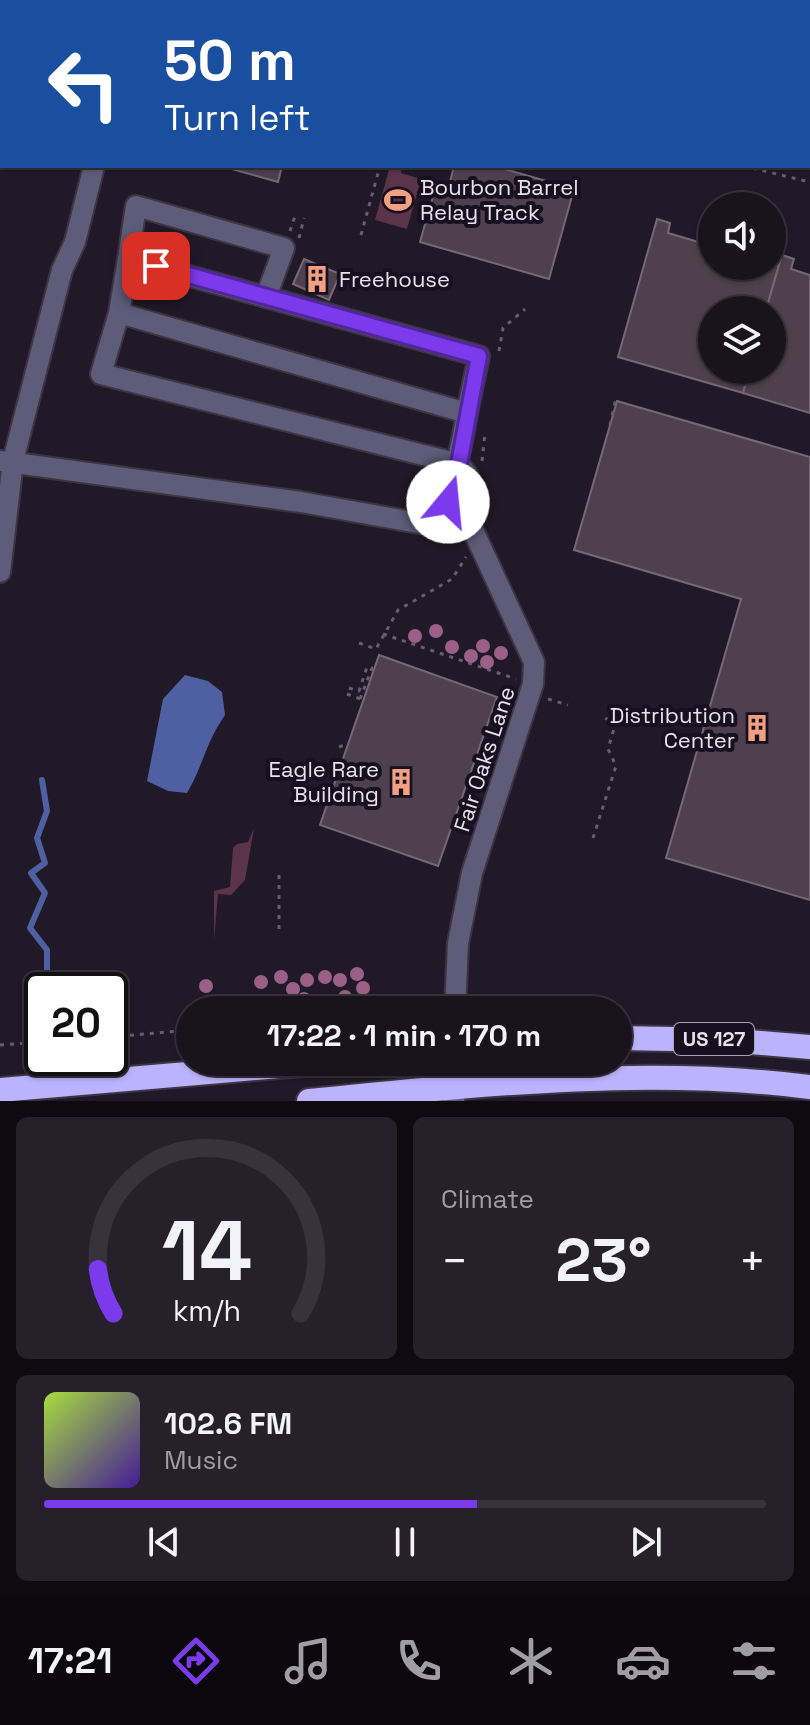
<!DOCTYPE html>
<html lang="en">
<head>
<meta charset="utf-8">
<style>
	body { margin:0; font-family:"Space Grotesk",sans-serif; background:#26202b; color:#f1f3f6; height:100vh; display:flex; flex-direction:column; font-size:30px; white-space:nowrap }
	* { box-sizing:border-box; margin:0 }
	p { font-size:26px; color:#9f9ea4 }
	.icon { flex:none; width:44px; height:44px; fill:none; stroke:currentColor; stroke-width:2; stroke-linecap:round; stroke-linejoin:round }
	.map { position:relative; height:1101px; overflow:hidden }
	.side { display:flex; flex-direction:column; gap:16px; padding:16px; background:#0e0a10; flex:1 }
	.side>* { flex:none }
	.top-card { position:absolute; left:0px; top:0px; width:810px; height:168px; box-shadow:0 2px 6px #0004,0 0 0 2px #37323c; background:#1a4fa0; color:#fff; overflow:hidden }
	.fabs { position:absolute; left:698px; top:192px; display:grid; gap:16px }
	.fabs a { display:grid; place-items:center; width:88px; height:88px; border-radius:50%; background:#19131e; box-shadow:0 2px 6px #0004,0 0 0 2px #37323c; font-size:40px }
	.speed { position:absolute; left:24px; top:972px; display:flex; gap:16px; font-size:40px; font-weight:700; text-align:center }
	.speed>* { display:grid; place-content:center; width:104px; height:104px; border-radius:50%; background:#19131e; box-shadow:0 2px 6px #0004,0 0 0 2px #37323c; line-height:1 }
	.speed .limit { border:4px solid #111; border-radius:12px; background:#fff; color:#111 }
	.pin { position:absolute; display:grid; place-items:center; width:68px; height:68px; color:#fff; margin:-34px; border-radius:16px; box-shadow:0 4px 12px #0006 }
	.me { position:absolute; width:88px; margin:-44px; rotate:17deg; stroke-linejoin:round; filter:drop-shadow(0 0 6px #0008) }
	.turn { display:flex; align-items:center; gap:28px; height:168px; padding:0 32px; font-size:36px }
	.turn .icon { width:104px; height:104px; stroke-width:2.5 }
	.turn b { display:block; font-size:56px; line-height:68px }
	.big { font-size:60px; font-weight:700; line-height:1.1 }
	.side .tile { flex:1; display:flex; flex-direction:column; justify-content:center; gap:12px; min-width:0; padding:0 28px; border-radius:12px; background:#26202b }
	.side .dial { align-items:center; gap:0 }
	.dial svg { height:208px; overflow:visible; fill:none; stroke:#37323c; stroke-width:7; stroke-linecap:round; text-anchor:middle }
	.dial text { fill:#f1f3f6; stroke:none }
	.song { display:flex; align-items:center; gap:24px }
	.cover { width:96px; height:96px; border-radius:12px; background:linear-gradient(135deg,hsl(80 70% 55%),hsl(260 70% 35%)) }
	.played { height:8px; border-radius:4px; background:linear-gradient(90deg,#7c3aed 60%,#37323c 60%) }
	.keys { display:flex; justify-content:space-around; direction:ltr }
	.heat { display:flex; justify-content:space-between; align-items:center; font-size:44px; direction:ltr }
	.side .tiles { flex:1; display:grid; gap:16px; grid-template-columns:1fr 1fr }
	.tile:last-child { grid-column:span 2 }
	.trip { position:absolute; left:176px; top:996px; width:456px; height:80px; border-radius:40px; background:#19131e; box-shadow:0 2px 6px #0004,0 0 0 2px #37323c; font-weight:700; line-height:80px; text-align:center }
	.tabs { display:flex; height:128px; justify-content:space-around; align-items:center; background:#0a080c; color:#9f9ea4 }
	.tabs .icon { width:56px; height:56px }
	.tabs .on { color:#7c3aed }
	.tabs b { font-size:36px; color:#f1f3f6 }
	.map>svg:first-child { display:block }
</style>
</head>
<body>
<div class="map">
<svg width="810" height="1101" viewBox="0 0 810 1101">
	<rect width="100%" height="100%" fill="#211928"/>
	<g fill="#5b344b">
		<polygon points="390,166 402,166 401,173 421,179 407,229 375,220"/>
		<polygon points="254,828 245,880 231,895 218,894 214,940 214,891 230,887 233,848 237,844 248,842"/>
	</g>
	<path fill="#4e60a1" d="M185 675 208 681 222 692 225 715C205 744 203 766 187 793L168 791 147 781 163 699Z"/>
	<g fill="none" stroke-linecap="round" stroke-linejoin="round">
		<polyline stroke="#4e60a1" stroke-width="6" points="42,780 47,811 37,838 45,863 31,873 45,893 30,928 47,950 47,990"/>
	</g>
	<g fill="#4e404e" stroke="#776877" stroke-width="2">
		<polygon points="128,0 129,2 0,1 0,0"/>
		<polygon points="373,0 459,0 373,2"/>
		<polygon points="692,0 805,0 692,2"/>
		<polygon points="805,0 810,0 810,120 808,2"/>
		<polygon points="221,166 282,166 278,182"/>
		<polygon points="454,166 494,166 574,189 549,279 420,242 437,182 449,186"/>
		<polygon points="657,219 670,223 668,233 712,246 712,266 779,265 766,310 712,310 712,370 750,370 743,393 618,357"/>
		<polygon points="782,255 794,259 791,269 810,275 810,413 743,393 750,370 772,370 772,310 766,310"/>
		<polygon points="304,259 340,274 329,300 293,284"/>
		<polygon points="617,401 810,457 810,900 666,858 741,599 574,550"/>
		<polygon points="379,655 497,697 438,866 320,825"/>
	</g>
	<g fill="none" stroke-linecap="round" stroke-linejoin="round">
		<g stroke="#3d3544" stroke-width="24">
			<g id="minor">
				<polyline points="0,45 2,47"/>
				<polyline points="128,259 136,206 284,248 266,297"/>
				<polyline points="119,313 467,413 479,356 128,259 119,313 101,374 459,464 467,474 466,515 534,662 533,684 472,873 458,943 455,1010"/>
				<path d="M0 461 301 502 446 528C449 488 461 453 467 413"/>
				<polyline points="0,572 13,461 62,270 75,242 94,166"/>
				<polyline points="454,1101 455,1062"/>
			</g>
		</g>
		<g stroke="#3d3544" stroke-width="28">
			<g id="highway">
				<polyline points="618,1038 726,1040 810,1047"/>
				<polyline points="0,1090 325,1062"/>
				<path d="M309 1101C475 1085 644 1066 810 1087"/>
			</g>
		</g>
		<g stroke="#665f6d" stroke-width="3" stroke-dasharray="4 6" stroke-linecap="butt">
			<polyline points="297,0 299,2"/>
			<polyline points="582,0 583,2"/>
			<polyline points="662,2 664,0"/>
			<polyline points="0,12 1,14"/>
			<polyline points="0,143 2,142"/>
			<polyline points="743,166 810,182"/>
			<polyline points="290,231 295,216"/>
			<polyline points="361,235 380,166"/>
			<polyline points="299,238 304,218"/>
			<polyline points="499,351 503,328 525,309"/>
			<polyline points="610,425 616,398"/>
			<polyline points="482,461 485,433"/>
			<polyline points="383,634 516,679"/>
			<polyline points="359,643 376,649 398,610 452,579 466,557"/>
			<polyline points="349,688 359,691 367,667 372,668 360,699"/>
			<polyline points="347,694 363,700"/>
			<polyline points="548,699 568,705"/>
			<polyline points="339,747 347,744"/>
			<polyline points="454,819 467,828"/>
			<polyline points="593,838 616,766 608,749 616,722 601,717"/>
			<polyline points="279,875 279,932"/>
			<polyline points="110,1037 190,1030"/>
			<polyline points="0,1045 42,1042"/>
		</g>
		<use href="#minor" stroke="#5f5c79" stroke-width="20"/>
		<use href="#highway" stroke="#bcb3fe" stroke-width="24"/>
	</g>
	<g fill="#9a6087">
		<circle cx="436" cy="631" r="7"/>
		<circle cx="415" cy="636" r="7"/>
		<circle cx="483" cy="646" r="7"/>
		<circle cx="452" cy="647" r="7"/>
		<circle cx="501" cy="653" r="7"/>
		<circle cx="471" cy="656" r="7"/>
		<circle cx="487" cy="662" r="7"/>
		<circle cx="357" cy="974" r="7"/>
		<circle cx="281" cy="977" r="7"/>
		<circle cx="325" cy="977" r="7"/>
		<circle cx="307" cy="980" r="7"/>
		<circle cx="340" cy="980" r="7"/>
		<circle cx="261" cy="982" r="7"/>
		<circle cx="206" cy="986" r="7"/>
		<circle cx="363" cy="988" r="7"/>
		<circle cx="293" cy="989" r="7"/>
		<circle cx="345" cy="997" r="7"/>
		<circle cx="304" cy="999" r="7"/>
		<circle cx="325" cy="1001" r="7"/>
	</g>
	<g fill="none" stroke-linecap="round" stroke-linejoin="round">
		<g stroke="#51269a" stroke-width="20">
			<polyline id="route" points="156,266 479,356 459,464 451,475 448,502"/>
		</g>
		<use href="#route" stroke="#7c3aed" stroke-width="14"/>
	</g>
	<defs>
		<g id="stadium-bare" transform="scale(2.16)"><path d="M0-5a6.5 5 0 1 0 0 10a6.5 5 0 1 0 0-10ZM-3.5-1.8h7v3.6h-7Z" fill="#f3a082" stroke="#18101f" stroke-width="2.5" paint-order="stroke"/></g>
		<g id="building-bare" transform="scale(2.16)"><path d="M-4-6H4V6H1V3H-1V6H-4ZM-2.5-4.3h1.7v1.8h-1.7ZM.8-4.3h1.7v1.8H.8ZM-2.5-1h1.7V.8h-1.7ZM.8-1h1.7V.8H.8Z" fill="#f3a082" stroke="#18101f" stroke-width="2.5" paint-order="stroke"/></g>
	</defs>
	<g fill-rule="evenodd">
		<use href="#stadium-bare" x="398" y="200"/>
		<use href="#building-bare" x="317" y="279"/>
		<use href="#building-bare" x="757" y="728"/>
		<use href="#building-bare" x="401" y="782"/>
	</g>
	<g text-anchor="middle" stroke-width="8" stroke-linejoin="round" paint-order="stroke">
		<rect fill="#18101f" stroke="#a9a3af" stroke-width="2" x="674" y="1023" width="80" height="32" rx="6"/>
		<g font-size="20" font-weight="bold" fill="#e7e2ed">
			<text x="714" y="1046">US 127</text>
		</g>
		<g font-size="22" fill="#e7e2ed" stroke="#18101f" text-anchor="start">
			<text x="420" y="195">Bourbon Barrel<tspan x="420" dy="25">Relay Track</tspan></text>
			<text x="339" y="287">Freehouse</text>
			<text x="735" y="723" text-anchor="end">Distribution<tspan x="735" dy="25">Center</tspan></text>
			<text x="379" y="777" text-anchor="end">Eagle Rare<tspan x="379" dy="25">Building</tspan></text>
		</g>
		<g font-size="22" fill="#e7e2ed" stroke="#18101f">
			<text transform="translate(484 759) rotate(-72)" y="8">Fair Oaks Lane</text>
		</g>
	</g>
</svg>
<div class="fabs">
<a><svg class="icon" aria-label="sound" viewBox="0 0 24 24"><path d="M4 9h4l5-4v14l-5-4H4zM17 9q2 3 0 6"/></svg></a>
<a><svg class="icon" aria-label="layers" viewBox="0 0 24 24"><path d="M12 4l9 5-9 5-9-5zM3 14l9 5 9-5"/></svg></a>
</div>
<div class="speed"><div class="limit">20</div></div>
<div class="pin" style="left:156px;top:266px;background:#d93025"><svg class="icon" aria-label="arrive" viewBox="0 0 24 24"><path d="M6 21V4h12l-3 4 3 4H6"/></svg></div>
<svg class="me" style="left:448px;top:502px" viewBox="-20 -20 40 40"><circle r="19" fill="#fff"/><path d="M0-13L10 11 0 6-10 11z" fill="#7c3aed"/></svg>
<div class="trip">17:22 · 1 min · 170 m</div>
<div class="top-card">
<div class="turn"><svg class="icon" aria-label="left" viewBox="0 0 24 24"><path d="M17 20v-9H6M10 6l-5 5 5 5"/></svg><div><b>50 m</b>Turn left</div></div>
</div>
</div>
<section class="side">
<div class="tiles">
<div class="tile dial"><svg viewBox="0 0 100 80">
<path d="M14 69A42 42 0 1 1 86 69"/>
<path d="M14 69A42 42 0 0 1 8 52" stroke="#7c3aed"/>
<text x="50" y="56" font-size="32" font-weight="700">14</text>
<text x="50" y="72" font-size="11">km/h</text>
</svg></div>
<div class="tile"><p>Climate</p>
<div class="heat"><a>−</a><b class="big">23°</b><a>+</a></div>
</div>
<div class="tile">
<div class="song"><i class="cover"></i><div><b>102.6 FM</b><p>Music</p></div></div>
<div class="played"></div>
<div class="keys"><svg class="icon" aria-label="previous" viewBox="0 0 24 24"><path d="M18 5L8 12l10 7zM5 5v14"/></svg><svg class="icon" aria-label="pause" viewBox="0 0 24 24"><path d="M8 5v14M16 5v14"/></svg><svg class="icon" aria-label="next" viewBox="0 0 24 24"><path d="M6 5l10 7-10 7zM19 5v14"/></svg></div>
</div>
</div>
</section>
<nav class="tabs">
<b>17:21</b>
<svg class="icon on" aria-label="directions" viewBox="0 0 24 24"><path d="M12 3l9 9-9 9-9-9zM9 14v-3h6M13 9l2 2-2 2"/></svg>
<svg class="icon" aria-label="music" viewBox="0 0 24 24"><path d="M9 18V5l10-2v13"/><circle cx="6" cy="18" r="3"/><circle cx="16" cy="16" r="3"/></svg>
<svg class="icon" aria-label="phone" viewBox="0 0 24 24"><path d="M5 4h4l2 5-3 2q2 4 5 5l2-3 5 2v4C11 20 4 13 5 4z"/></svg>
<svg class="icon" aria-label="climate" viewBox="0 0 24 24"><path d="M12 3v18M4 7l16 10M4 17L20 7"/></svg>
<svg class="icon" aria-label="car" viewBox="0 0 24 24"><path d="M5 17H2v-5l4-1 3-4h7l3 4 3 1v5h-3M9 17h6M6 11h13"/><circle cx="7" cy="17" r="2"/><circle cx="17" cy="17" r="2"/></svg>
<svg class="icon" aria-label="filters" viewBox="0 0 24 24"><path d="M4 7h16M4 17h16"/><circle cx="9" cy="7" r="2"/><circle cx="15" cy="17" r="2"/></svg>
</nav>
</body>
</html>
